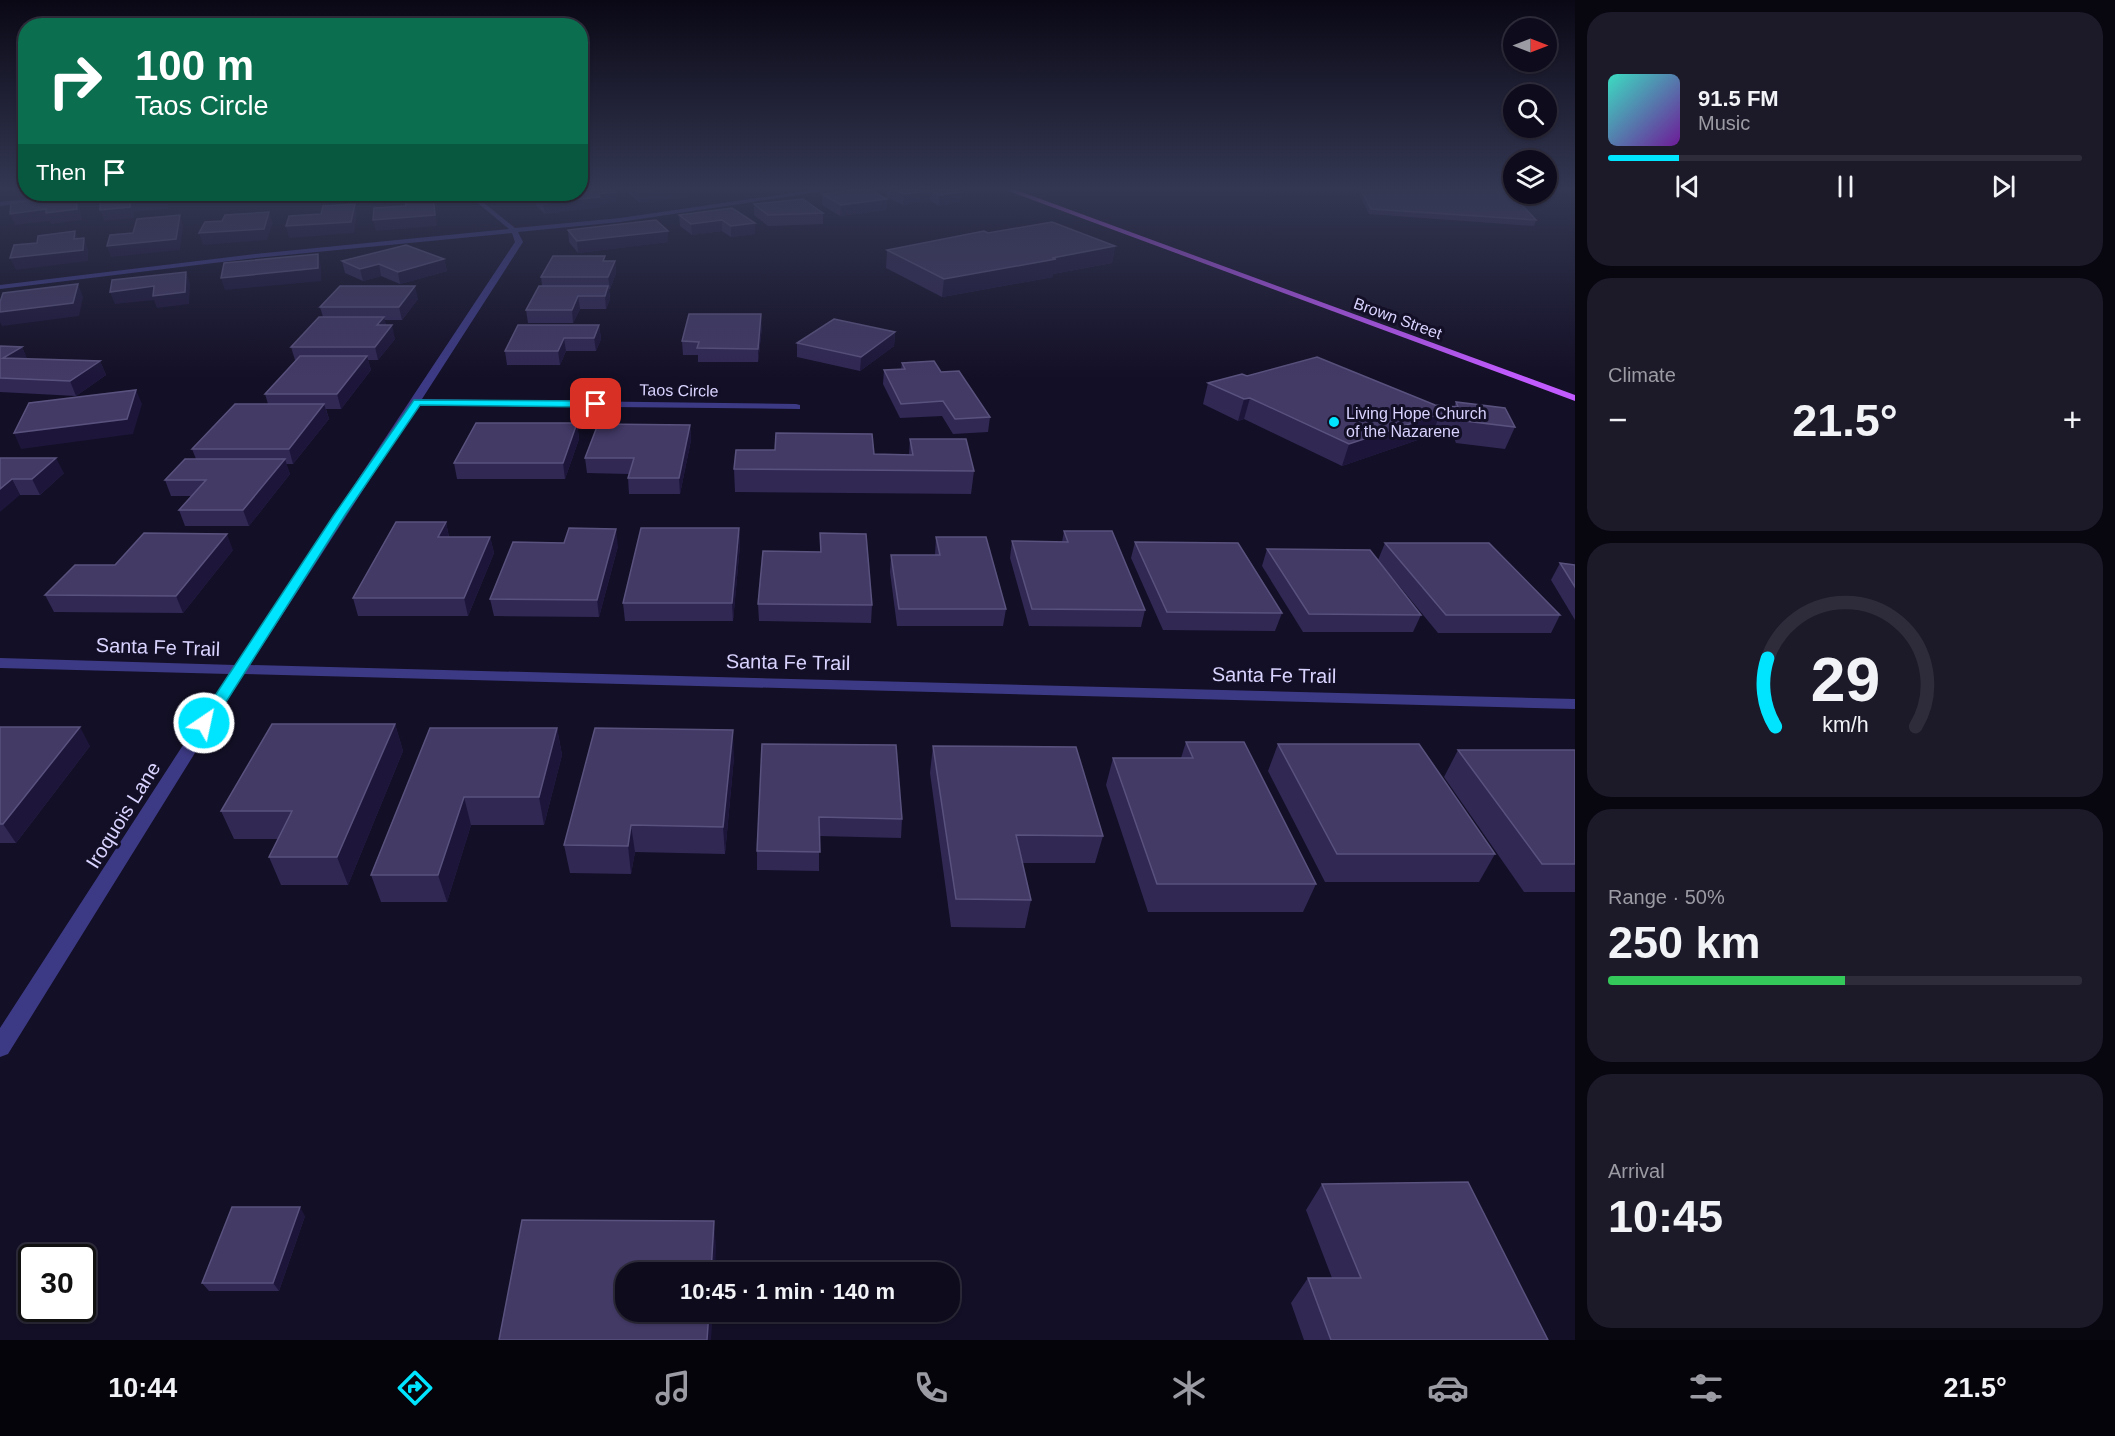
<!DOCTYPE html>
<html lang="en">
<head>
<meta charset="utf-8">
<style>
	body { margin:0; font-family:Helvetica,sans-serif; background:#1c1929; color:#f1f3f6; height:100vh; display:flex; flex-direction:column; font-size:22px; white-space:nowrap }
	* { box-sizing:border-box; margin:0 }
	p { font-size:20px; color:#9b9ba3 }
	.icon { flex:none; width:33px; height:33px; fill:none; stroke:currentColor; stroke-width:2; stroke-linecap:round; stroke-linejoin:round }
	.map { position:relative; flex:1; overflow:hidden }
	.sheet { display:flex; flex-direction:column; gap:12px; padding:12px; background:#08060f; width:540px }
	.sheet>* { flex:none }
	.banner { position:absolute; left:18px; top:18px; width:570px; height:183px; border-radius:24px; box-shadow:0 2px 4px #0004,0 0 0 2px #2e2b3b; background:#0b6e4f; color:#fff; overflow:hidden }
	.needle { width:39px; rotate:90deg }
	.fabs { position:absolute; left:1503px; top:18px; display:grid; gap:12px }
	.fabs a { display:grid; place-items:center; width:54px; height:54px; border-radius:50%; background:#0e0b1c; box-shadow:0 2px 4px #0004,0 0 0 2px #2e2b3b; font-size:30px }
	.speed { position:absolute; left:18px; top:1244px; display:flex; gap:12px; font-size:30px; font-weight:700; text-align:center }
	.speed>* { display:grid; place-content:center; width:78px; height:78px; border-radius:50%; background:#0e0b1c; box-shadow:0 2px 4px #0004,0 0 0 2px #2e2b3b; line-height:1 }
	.speed .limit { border:3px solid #111; border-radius:9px; background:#fff; color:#111 }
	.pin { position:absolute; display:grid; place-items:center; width:51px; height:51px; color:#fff; margin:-26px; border-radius:12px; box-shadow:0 3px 9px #0006 }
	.me { position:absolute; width:66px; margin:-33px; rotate:34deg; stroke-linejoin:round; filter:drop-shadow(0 0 4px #0008) }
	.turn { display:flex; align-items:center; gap:21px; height:126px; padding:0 18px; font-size:27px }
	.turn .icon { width:78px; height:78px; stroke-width:2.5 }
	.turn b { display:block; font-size:42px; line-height:51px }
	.then { display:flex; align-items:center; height:57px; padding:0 18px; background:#0003; gap:12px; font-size:22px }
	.big { font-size:45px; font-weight:600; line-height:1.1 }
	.sheet .card { flex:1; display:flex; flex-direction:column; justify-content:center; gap:9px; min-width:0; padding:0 21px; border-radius:24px; background:#1c1929 }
	.sheet .dial { align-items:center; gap:0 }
	.dial svg { height:156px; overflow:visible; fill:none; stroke:#2e2b3b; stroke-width:7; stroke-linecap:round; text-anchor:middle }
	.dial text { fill:#f1f3f6; stroke:none }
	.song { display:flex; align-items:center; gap:18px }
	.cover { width:72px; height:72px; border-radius:9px; background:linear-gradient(135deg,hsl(170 70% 55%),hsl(280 70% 35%)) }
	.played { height:6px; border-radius:3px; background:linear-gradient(90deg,#00e5ff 15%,#2e2b3b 15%) }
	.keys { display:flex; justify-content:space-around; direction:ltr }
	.heat { display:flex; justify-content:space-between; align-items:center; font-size:33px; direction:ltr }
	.charge { height:9px; border-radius:4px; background:linear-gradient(90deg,#34c759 50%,#2e2b3b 0) }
	.trip { position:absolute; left:615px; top:1262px; width:345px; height:60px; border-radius:24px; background:#0e0b1c; box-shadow:0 2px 4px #0004,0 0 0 2px #2e2b3b; font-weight:600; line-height:60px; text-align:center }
	.tabs { display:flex; height:96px; justify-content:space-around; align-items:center; background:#06040b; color:#9b9ba3 }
	.tabs .icon { width:42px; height:42px }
	.tabs .active { color:#00e5ff }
	.tabs b { font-size:27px; color:#f1f3f6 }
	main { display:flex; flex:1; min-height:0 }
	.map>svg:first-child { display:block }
</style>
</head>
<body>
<main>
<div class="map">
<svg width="1575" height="1340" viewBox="0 0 1575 1340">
	<rect width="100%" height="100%" fill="#130f26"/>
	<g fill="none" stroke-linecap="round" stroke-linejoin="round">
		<g fill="#3d3a85" fill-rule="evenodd">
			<polygon points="813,190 831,190 620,222 518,232 523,242 422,399 796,404 800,405 800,409 418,405 250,665 1575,699 1575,709 244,674 8,1054 0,1057 0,1028 229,674 0,668 0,658 235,665 515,242 512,233 255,258 0,289 0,285 255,254 509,229 467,194 473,194 515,228 620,218"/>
			<polygon points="74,194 90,194 0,206 0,202"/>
		</g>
		<polygon fill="#c25bff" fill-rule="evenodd" points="1006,190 1016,190 1575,395 1575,401"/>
	</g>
	<g fill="#312854">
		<polygon points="624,190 687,190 688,197 640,203"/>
		<polygon points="887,190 957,190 961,192 960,202 939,206 930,201 903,205 886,197"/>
		<polygon points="1357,190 1508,190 1536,220 1534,226 1369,214"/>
		<polygon points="616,192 617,203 601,204 601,207 545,214 536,205 535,195"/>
		<polygon points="822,194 887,210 840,216 822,205"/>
		<polygon points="754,204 823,213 823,224 768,226 754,215"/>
		<polygon points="679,215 755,223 755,234 731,237 722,231 692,235 680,226"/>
		<polygon points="568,230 668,242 578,253 569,242"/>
		<polygon points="988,233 1115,246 1112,263 1053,274 1053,277 942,297 886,268 887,250"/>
		<polygon points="444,259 447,271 400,284 381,276 363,281 345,273 342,261"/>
		<polygon points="606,261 615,261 616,273 610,289 609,289 610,299 606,309 580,309 573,323 528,323 526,310 542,286 541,277"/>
		<polygon points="418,299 402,320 384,320 386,325 395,339 378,360 368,360 371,370 341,409 326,409 329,419 293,464 286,464 290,474 249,526 185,526 179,510 191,496 171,496 165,480 196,459 192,449 268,404 265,394 296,360 295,360 291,347 323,317 320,307"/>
		<polygon points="599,325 601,339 596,351 566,351 560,365 507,365 505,351"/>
		<polygon points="762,327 758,362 698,362 698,355 683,355 682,341"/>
		<polygon points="895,332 894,346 860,371 797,357 797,343"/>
		<polygon points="0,346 22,347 27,359 100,361 106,375 76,396 0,392"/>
		<polygon points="902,363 941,372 990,417 988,432 953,434 942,416 900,418 883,384 884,370 901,369"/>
		<polygon points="1208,383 1454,407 1456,402 1515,427 1505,449 1456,443 1454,438 1432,435 1342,466 1244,419 1238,421 1203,404"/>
		<polygon points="577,423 579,439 565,479 457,479 454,463"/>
		<polygon points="690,425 691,440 680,494 629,494 628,478 629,474 587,473 585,458"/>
		<polygon points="910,439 974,471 971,494 735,492 734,469 874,454 909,455"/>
		<polygon points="0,458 64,473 40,495 20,495"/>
		<polygon points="446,522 449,537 490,537 494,553 468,616 358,616 353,598"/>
		<polygon points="739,528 740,545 733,621 625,621 623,603"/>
		<polygon points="1064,531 1145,610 1141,627 1029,626 1010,558 1012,541 1062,542"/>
		<polygon points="820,533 872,605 871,623 759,621 758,604 820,552"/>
		<polygon points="936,537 1006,609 1003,626 897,626 890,572 891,555 935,555"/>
		<polygon points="1135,542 1282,613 1275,631 1163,630 1131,558"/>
		<polygon points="1385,543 1560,615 1551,633 1438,633 1378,560"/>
		<polygon points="618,546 599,617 494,616 490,599"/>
		<polygon points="1267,549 1421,615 1413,632 1303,632 1262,566"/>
		<polygon points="233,550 183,613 54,612 45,595 115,565"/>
		<polygon points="1560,563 1575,565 1575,620 1551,580"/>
		<polygon points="395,724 403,751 348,885 281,885 269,857 278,839 234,839 221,811"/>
		<polygon points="0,727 90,746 16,843 0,843"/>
		<polygon points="430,728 557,728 562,755 544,825 471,825 447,902 381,902 371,875"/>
		<polygon points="1186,742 1316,884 1303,912 1148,912 1106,785 1113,758 1181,758"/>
		<polygon points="762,744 902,819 901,838 819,836 819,871 757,870 757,851"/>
		<polygon points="1278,744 1495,854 1479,882 1325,882 1268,771"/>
		<polygon points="933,746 1103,836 1095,863 1022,863 1031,900 1025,928 951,927 930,773"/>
		<polygon points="1458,750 1575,750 1575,892 1524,892 1444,777"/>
		<polygon points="734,757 725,854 635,852 631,874 570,873 564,845"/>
		<polygon points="1322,1184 1548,1340 1304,1340 1291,1303 1308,1278 1332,1278 1306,1210"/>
		<polygon points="305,1216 279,1291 209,1291 202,1283"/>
	</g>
	<g fill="#1d163a">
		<polygon points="655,190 687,190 688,197 640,203 639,192"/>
		<polygon points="709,190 739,190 709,194"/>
		<polygon points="930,191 930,201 903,205 904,194"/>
		<polygon points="616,192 617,203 601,204 601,207 545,214 543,203"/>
		<polygon points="961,192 960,202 939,206 939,195"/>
		<polygon points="164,194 166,194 167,197 168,209 134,212 134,218 104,221 100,210 130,201"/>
		<polygon points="188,194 223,194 224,199 191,203"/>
		<polygon points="223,194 249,194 251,200 226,203"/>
		<polygon points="433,195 435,206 437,226 376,231 373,220"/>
		<polygon points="76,196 80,207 82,220 51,224 49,221 15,225 10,214"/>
		<polygon points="887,199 887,210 840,216 841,205"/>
		<polygon points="355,204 357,215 354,233 289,238 286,226"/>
		<polygon points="269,212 273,223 267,240 203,245 199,233"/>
		<polygon points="180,215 183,226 180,250 111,257 107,246"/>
		<polygon points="722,220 722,231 692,235 691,224"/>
		<polygon points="755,223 755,234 731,237 731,226"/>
		<polygon points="75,231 80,243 84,238 88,250 88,261 16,270 10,258 74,239"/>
		<polygon points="668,231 668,242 578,253 577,241"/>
		<polygon points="1115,246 1112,263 1053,274 1053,277 942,297 944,279"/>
		<polygon points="318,254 321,266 321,281 225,290 221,278"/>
		<polygon points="444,259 447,271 400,284 398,272"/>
		<polygon points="615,261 616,273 610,289 608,277"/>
		<polygon points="379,264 381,276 363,281 360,269"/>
		<polygon points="186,272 190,284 189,304 157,308 154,300 115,304 110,292"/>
		<polygon points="78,284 83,297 79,316 2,326 0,322 0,312"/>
		<polygon points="415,286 418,299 402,320 399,307"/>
		<polygon points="608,286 610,299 606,309 605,296"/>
		<polygon points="578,296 580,309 573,323 572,310"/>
		<polygon points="761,314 762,327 758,362 758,349"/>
		<polygon points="384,317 387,331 377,325"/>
		<polygon points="392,325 395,339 378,360 375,347"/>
		<polygon points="599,325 601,339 596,351 594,338"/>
		<polygon points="895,332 894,346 860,371 861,357"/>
		<polygon points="564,338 566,351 560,365 558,351"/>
		<polygon points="22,347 28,361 3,358"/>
		<polygon points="367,356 371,370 341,409 337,394"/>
		<polygon points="100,361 106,375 76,396 70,381"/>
		<polygon points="136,390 142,404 133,434 21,449 14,433"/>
		<polygon points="1250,398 1244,419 1238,421 1244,399"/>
		<polygon points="324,404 329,419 293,464 289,449"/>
		<polygon points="1440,414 1432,435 1342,466 1349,444"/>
		<polygon points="577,423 579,439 565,479 563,463"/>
		<polygon points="690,425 691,440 680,494 679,478"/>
		<polygon points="56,458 64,473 40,495 32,479"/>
		<polygon points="285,459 290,474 249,526 243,510"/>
		<polygon points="12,479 20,495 0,512 0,489"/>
		<polygon points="446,522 449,538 438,537"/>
		<polygon points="739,528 740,545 733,621 732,603"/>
		<polygon points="616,529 618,546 599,617 597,600"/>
		<polygon points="227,534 233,550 183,613 176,596"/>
		<polygon points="490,537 494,553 468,616 464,598"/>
		<polygon points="395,724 403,751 348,885 337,857"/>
		<polygon points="80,727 90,746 16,843 3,824"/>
		<polygon points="557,728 562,755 544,825 539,797"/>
		<polygon points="733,730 734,757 725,854 723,827"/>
		<polygon points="464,797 471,825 447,902 438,875"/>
		<polygon points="631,825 635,852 631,874 628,846"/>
		<polygon points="300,1207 305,1216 279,1291 273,1283"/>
		<polygon points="714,1221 716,1247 715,1272 711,1272"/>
		<polygon points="709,1311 713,1311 711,1340 707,1340"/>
	</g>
	<g fill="#433a66" stroke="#5a527e" stroke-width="1.5">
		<polygon points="580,190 613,190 616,192 597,194 600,197 543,203 535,195 544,194 580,194"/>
		<polygon points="636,190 655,190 639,192"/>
		<polygon points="855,190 871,190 887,199 841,205 822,194"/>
		<polygon points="895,190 957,190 961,192 939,195 930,191 904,194"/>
		<polygon points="1361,190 1508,190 1536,220 1371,209"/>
		<polygon points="101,194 164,194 165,198 130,201 130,207 100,210"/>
		<polygon points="433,195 435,215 373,220 374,208 406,206 405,197"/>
		<polygon points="76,196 77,209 46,213 46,209 10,214 11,203"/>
		<polygon points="803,199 823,213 768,215 754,204"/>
		<polygon points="355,204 351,222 286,226 289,216 321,214 323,206"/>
		<polygon points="732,208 755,223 731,226 722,220 691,224 679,215"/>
		<polygon points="269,212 264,229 199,233 205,222 222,221 225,215"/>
		<polygon points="180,215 176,239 107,246 110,235 133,233 137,219"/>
		<polygon points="656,220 668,231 577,241 568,230"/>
		<polygon points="1052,222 1115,246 1052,258 1056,259 944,279 887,250 984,231 988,233"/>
		<polygon points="75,231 74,239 84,238 83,250 10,258 14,245 37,243 38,236"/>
		<polygon points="406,245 444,259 398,272 379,264 360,269 342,261"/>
		<polygon points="318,254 318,268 221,278 224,263"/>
		<polygon points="553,256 605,256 603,261 615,261 608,277 541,277"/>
		<polygon points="186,272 185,292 153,296 154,286 110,292 112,280"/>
		<polygon points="78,284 73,303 0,312 0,302 3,293"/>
		<polygon points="340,286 415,286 399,307 320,307"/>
		<polygon points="539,286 608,286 605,296 578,296 572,310 526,310"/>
		<polygon points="689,314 761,314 758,349 697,348 699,342 682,341"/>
		<polygon points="319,317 384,317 377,325 392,325 375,347 291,347"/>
		<polygon points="834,319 895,332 861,357 797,343"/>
		<polygon points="518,325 599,325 594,338 564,338 558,351 505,351"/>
		<polygon points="0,346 22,347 3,358 100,361 70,381 0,378"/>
		<polygon points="300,356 367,356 337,394 265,394"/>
		<polygon points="1317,357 1435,405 1458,407 1456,402 1505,408 1515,427 1465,421 1463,416 1440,414 1349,444 1250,398 1244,399 1208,383 1242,374 1247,376"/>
		<polygon points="934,361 941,372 959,371 990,417 955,419 943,401 901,404 884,370 905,369 902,363"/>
		<polygon points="136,390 127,419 14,433 29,403"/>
		<polygon points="235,404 324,404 289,449 192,449"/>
		<polygon points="476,423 577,423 563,463 454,463"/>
		<polygon points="598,424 690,425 679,478 628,478 634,458 585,458"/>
		<polygon points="776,433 872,434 874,454 913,455 910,439 966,439 974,471 734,469 736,450 775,450"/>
		<polygon points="0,458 56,458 32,479 12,479 0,489"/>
		<polygon points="185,459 285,459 243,510 179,510 206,480 165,480"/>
		<polygon points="396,522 446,522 438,537 490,537 464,598 353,598"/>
		<polygon points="569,528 616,529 597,600 490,599 513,542 564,543"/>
		<polygon points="641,528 739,528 732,603 623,603"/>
		<polygon points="1064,531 1112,531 1145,610 1032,609 1012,541 1068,542"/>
		<polygon points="144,533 227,534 176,596 45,595 75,565 115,565"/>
		<polygon points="820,533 866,534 872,605 758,604 763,551 821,552"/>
		<polygon points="936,537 986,537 1006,609 899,609 891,555 940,555"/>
		<polygon points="1135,542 1238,543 1282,613 1167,612"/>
		<polygon points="1385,543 1489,543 1560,615 1446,615"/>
		<polygon points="1267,549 1370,550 1421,615 1309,614"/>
		<polygon points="1560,563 1575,565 1575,587"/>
		<polygon points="272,724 395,724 337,857 269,857 292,811 221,811"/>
		<polygon points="0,727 80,727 3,824 0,824"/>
		<polygon points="430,728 557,728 539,797 464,797 438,875 371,875"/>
		<polygon points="595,728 733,730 723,827 631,825 628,846 564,845"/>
		<polygon points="1186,742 1244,742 1316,884 1157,884 1113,758 1193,758"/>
		<polygon points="762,744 896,745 902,819 819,817 820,852 757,851"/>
		<polygon points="1278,744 1419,744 1495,854 1337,854"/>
		<polygon points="933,746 1076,747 1103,836 1016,835 1031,900 956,899"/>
		<polygon points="1458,750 1575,750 1575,864 1542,864"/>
		<polygon points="1468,1182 1548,1340 1331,1340 1308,1278 1361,1278 1322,1184"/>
		<polygon points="232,1207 300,1207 273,1283 202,1283"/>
		<polygon points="522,1220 714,1221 711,1272 626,1272 626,1311 709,1311 707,1340 499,1340"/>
	</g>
	<linearGradient id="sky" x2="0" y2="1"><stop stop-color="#0a0815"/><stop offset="0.5" stop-color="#333752"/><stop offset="1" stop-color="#333752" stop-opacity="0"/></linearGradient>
	<rect width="1575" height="378" fill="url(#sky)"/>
	<polygon fill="#00e5ff" stroke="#0095a6" stroke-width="1.5" points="414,400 596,401 600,404 596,407 420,405 345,515 210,727 199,727 197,723 199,720 334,515"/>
	<circle fill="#00e5ff" stroke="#130f26" stroke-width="2" cx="1334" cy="422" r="6"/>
	<g text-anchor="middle" stroke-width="6" stroke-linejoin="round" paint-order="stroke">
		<g font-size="16" fill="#d9d4ff" stroke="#130f26">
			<text transform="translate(1398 318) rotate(20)" y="6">Brown Street</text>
			<text transform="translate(679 390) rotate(1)" y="6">Taos Circle</text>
		</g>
		<g font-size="16" fill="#d9d4ff" stroke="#130f26" text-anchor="start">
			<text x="1346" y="419">Living Hope Church<tspan x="1346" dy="18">of the Nazarene</tspan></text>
		</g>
		<g font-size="20" fill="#d9d4ff" stroke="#130f26">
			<text transform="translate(158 647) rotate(2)" y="7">Santa Fe Trail</text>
			<text transform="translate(788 662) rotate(1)" y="7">Santa Fe Trail</text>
			<text transform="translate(1274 675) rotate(1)" y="7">Santa Fe Trail</text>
			<text transform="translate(123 815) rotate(-58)" y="7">Iroquois Lane</text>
		</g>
	</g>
</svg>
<div class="fabs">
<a><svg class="needle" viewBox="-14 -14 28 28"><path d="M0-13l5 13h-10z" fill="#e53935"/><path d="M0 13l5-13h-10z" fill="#9b9ba3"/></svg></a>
<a><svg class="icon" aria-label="search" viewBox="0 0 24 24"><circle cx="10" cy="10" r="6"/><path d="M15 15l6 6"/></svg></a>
<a><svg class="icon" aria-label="layers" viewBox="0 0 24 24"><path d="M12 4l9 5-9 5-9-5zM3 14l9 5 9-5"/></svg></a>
</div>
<div class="speed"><div class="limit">30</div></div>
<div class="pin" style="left:596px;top:404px;background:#d93025"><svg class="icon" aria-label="arrive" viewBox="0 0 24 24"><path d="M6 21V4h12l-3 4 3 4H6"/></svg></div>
<svg class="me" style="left:204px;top:723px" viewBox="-20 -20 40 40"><circle r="17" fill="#00e5ff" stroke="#fff" stroke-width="3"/><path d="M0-11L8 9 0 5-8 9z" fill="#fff"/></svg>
<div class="trip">10:45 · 1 min · 140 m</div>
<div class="banner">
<div class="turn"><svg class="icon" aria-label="right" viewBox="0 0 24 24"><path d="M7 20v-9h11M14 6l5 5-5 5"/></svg><div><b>100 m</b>Taos Circle</div></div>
<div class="then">Then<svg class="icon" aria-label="arrive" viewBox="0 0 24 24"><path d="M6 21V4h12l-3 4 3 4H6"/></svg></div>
</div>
</div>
<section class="sheet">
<div class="card">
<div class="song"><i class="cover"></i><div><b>91.5 FM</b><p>Music</p></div></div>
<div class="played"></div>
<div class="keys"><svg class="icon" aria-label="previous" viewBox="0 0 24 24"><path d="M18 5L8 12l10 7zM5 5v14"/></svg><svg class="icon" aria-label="pause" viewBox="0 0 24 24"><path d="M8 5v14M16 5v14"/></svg><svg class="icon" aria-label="next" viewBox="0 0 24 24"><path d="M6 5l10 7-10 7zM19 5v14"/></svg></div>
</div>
<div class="card"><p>Climate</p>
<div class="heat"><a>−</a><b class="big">21.5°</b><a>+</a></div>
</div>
<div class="card dial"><svg viewBox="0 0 100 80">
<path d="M14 69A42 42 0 1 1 86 69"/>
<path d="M14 69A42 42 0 0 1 10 34" stroke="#00e5ff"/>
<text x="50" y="56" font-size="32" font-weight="700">29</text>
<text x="50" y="72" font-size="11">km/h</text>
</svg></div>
<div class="card"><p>Range · 50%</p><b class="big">250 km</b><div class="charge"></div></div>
<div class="card"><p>Arrival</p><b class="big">10:45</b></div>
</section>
</main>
<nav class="tabs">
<b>10:44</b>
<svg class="icon active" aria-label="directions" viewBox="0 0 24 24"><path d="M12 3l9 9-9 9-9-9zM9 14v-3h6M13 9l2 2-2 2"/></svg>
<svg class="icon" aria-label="music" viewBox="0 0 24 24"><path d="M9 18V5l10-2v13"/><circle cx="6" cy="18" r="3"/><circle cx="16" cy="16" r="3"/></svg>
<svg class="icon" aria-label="phone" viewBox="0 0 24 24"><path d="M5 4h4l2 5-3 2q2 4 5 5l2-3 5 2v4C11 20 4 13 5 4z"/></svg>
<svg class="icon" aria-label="climate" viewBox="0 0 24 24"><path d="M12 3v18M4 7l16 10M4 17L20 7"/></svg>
<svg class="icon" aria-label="car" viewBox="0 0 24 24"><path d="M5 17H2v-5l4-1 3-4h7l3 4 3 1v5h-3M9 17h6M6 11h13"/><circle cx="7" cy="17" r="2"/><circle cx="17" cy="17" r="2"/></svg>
<svg class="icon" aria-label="filters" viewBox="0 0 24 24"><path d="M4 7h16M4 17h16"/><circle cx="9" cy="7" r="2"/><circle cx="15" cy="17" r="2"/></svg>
<b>21.5°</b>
</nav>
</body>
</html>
